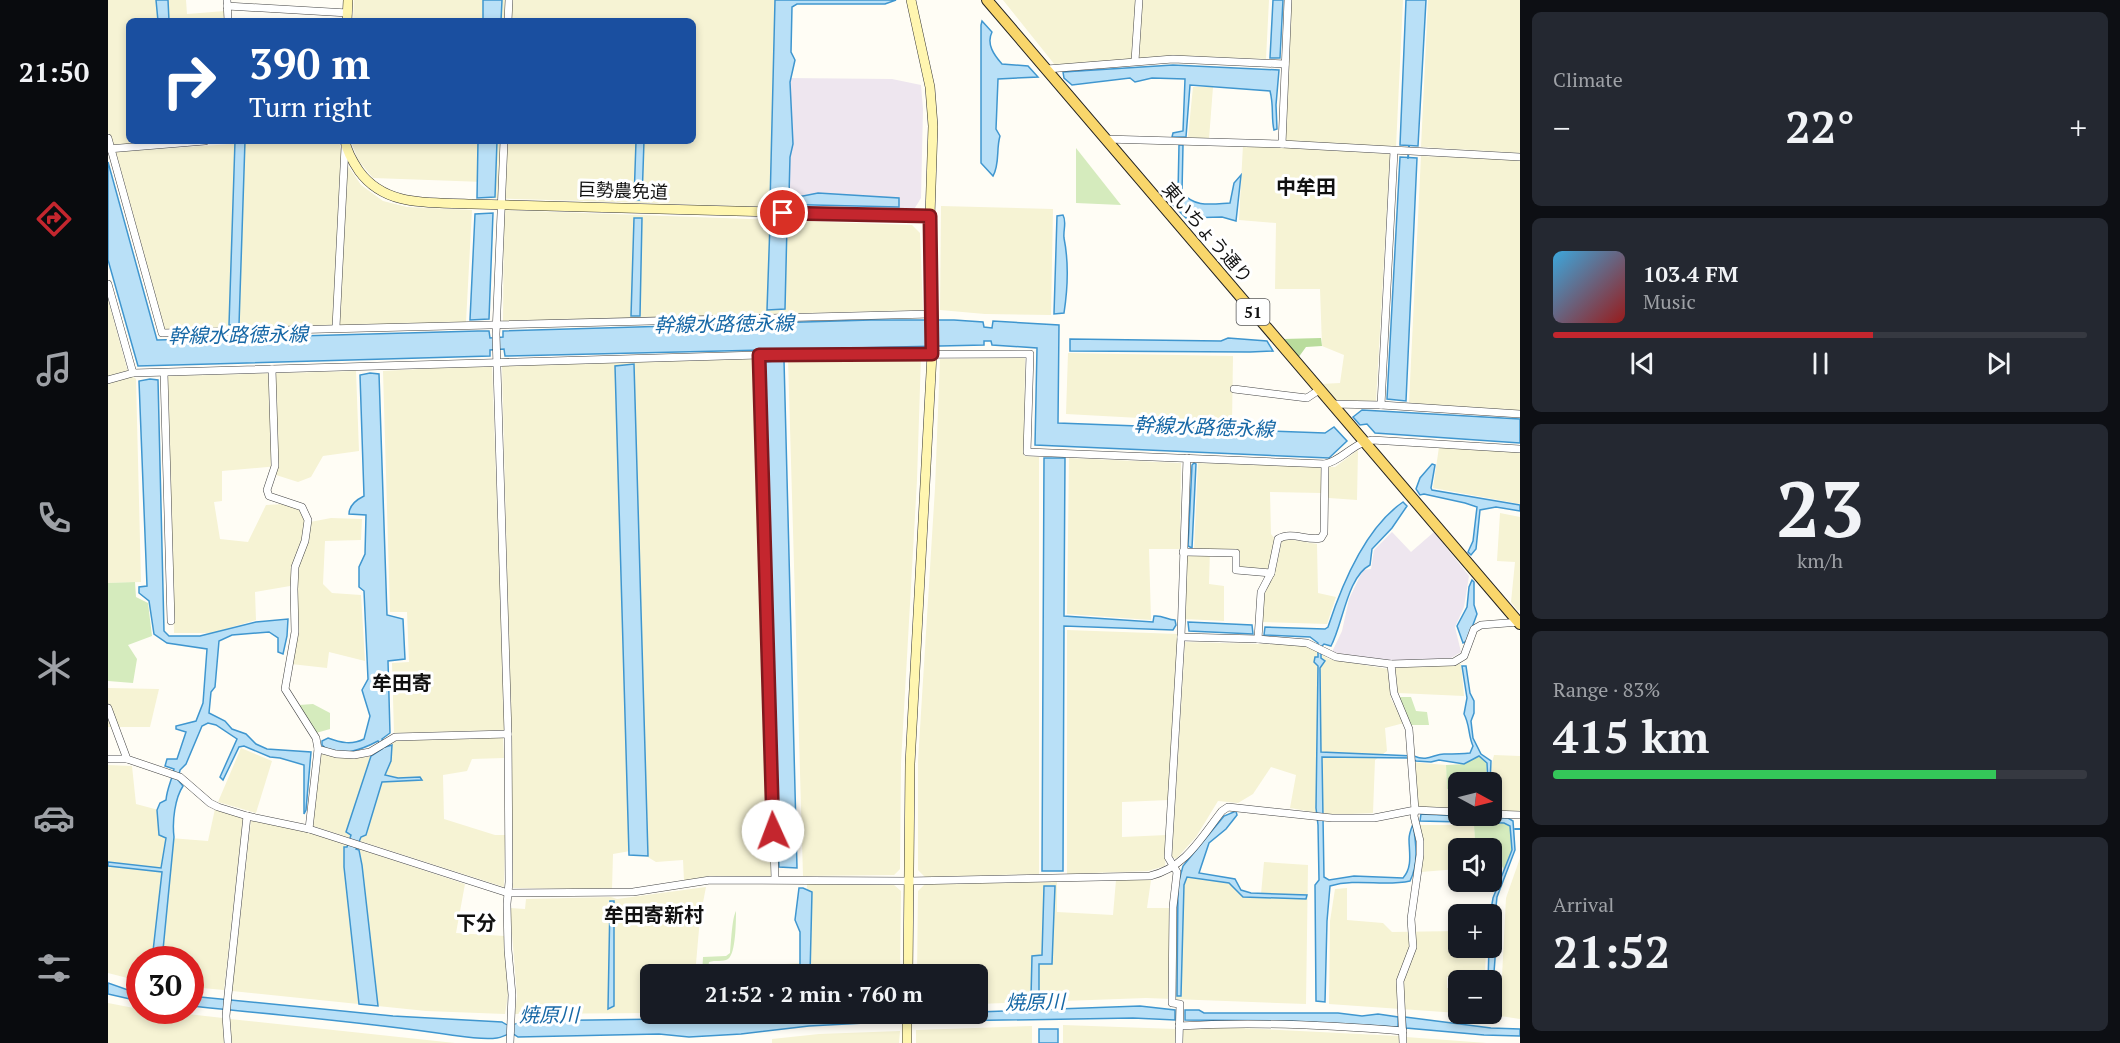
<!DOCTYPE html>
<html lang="en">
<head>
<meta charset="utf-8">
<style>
	body { margin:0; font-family:"PT Serif","Noto Sans JP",serif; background:#242831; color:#f1f3f6; height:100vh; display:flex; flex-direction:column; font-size:22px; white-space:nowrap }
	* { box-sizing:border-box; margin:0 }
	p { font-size:20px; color:#9ea1a6 }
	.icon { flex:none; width:33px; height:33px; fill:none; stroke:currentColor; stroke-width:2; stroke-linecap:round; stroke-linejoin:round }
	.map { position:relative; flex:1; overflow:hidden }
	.drawer { display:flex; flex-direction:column; gap:12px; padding:12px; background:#0d0f14; width:600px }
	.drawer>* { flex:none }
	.top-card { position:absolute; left:18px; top:18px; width:570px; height:126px; border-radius:9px; box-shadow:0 3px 9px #0003; background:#1a4fa0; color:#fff; overflow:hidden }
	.needle { width:39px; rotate:97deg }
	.tools { position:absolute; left:1340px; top:772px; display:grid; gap:12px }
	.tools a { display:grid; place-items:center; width:54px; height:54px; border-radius:9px; background:#171b24; box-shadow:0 3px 9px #0003; font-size:30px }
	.speed { position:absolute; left:18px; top:946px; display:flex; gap:12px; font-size:30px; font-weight:700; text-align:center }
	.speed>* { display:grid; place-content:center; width:78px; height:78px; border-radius:50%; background:#171b24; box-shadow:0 3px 9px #0003; line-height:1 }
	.speed .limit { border:9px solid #d22; background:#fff; color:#111 }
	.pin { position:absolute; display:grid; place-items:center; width:51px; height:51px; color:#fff; margin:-26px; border:3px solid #fff; border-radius:50%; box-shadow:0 2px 6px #0007 }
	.me { position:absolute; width:66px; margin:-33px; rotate:358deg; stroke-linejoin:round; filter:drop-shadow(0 0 4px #0008) }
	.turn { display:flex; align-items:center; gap:21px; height:126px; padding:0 24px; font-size:27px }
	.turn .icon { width:78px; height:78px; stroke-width:2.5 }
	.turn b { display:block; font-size:42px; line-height:51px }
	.big { font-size:45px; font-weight:800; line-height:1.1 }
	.drawer .card { flex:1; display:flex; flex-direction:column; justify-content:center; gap:9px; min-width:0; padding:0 21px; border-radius:9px; background:#242831 }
	.drawer .dial { align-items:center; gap:0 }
	.dial b { font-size:78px; line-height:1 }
	.song { display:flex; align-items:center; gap:18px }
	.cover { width:72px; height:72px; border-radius:9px; background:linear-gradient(135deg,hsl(200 70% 55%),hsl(0 70% 35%)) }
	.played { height:6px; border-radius:3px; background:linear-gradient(90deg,#c4262e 60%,#363941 60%) }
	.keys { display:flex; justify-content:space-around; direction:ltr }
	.heat { display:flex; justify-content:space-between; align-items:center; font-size:33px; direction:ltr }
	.charge { height:9px; border-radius:4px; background:linear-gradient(90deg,#34c759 83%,#363941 0) }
	.trip { position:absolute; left:532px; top:964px; width:348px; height:60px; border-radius:9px; background:#171b24; box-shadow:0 3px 9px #0003; font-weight:800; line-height:60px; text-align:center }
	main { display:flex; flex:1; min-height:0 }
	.tab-bar { display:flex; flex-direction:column; width:108px; justify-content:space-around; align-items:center; background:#090b0e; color:#9ea1a6 }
	.tab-bar .icon { width:42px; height:42px }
	.tab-bar .selected { color:#c4262e }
	.tab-bar b { font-size:27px; color:#f1f3f6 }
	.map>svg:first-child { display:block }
</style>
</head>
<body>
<main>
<nav class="tab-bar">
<b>21:50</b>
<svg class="icon selected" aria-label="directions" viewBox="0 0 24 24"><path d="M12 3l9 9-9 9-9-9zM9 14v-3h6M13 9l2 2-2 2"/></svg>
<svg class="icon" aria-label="music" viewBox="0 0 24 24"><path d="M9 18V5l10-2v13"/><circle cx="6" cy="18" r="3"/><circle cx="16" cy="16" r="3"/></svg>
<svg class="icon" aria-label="phone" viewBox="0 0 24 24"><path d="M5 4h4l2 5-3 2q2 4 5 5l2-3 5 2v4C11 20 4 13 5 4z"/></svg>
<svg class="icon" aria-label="climate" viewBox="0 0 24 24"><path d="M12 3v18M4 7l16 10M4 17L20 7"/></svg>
<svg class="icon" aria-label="car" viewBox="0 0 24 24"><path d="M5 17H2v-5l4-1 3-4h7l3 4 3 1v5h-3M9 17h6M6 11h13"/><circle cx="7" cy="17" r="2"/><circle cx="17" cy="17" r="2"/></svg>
<svg class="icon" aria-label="filters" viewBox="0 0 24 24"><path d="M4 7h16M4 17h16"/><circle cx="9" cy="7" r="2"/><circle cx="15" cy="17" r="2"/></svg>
</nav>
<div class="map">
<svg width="1412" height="1043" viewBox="0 0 1412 1043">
	<rect width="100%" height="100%" fill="#fffdf5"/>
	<g fill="#eee6ef">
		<polygon points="679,78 784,79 813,85 815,109 813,198 805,211 681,202"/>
		<polygon points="1284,532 1303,552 1326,532 1361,576 1356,607 1347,627 1353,652 1343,658 1279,662 1224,652 1234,631 1241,599 1255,570 1263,569 1266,550"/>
	</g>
	<g fill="#f6f3d4">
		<polygon points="0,0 78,0 79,14 117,11 118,21 21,21 21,141 69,141 5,146 0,132"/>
		<polygon points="246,0 670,0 664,207 375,198 376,182 265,178 250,160 243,141 585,141 585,21 245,21"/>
		<polygon points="895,0 1161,0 1158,59 1068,56 947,65"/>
		<polygon points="1183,0 1295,0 1288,147 1176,142"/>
		<polygon points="1320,0 1412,0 1412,153 1313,147"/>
		<polygon points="1085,87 1105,87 1101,139 1080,137"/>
		<polygon points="126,141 231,141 235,158 253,185 275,201 299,207 364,210 358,322 57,330 8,152 124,144"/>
		<polygon points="1135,145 1282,154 1268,401 1226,400 1212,384 1232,383 1236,355 1214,346 1212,289 1167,289 1168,223 1131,220"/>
		<polygon points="1313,156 1412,160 1412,411 1301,403"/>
		<polygon points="833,206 945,209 943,315 877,314 832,310"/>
		<polygon points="396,210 804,225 812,233 815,310 395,321"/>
		<polygon points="0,299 20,372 28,379 33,582 0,583"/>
		<polygon points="960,353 1125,356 1124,423 958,414"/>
		<polygon points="813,356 809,480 793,763 792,869 786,875 695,876 680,358"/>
		<polygon points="917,358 916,456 931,457 931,874 817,877 810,870 810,761 827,488 832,359"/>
		<polygon points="650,359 663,876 601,876 576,881 575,860 548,862 528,850 505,854 504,889 405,888 403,730 394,366"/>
		<polygon points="384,365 397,730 286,733 284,663 301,662 299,612 282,612 275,371"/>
		<polygon points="248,371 251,451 215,456 203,477 190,482 168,475 170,466 114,471 114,501 106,502 112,539 140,542 158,505 176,504 191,509 197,523 223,518 254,519 253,540 217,541 215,584 224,593 253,595 257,661 221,652 219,668 183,664 191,632 189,587 182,586 147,592 148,620 104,633 66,633 60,376"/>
		<polygon points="1331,447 1412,452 1412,504 1325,488"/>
		<polygon points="1250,450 1249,500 1221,498 1213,493 1162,492 1163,534 1167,539 1160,569 1132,567 1131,551 1102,550 1101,584 1116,586 1116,621 1076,619 1079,549 1086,549 1090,463 1227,467"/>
		<polygon points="961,458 1073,463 1072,549 1041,549 1043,620 959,614"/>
		<polygon points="1392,513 1412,517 1412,610 1410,611 1403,602 1407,562 1389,561"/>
		<polygon points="1180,539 1209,544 1210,593 1228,597 1219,624 1153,622 1156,592 1167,573 1174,540"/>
		<polygon points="959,630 1070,634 1061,800 1014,802 1014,837 1059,835 1057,866 1040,871 959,874"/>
		<polygon points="1077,642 1198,645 1221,659 1280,669 1283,699 1296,723 1277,728 1279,751 1267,760 1265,813 1222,815 1182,808 1188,775 1163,767 1145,794 1130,803 1110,801 1088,837 1068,859 1064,857"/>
		<polygon points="1353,664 1356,696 1290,693 1287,667"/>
		<polygon points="0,688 51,689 42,727 0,727"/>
		<polygon points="395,737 396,758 364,759 359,771 335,775 336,819 387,835 397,835 396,887 205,826 212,754 236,758 260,757 288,741"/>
		<polygon points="133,748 164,761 148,813 110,802"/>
		<polygon points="1386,755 1412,756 1412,812 1383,810 1383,783 1379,783"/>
		<polygon points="1303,762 1338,765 1339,788 1350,788 1350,809 1309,807"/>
		<polygon points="0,765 24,766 28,804 58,812 62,838 100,841 107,809 135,818 116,990 83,987 82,960 32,960 31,981 0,973"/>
		<polygon points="143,820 203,833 357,884 348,933 397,936 400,995 397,1014 318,1011 124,991"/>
		<polygon points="1311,825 1366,825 1367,840 1357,839 1357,849 1350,849 1350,869 1313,872"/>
		<polygon points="1412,858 1412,1019 1392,1016 1398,898"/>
		<polygon points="1156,862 1200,865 1198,1004 1038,998 870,1004 870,975 809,975 810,891 817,884 949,882 949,912 1005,915 1008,880 1043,880 1039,908 1061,908 1074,876 1125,881 1135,895 1153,894"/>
		<polygon points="699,884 786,885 793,891 792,975 657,975 657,965 696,963"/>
		<polygon points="598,887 592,918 587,975 543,975 543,1013 407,1014 409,996 402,908 417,909 418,899 503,897 509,899"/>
		<polygon points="1239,888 1239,920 1275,923 1284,932 1350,931 1350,948 1378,948 1377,975 1339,977 1339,988 1350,988 1350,1013 1221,1004 1222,921 1227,889"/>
		<polygon points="0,1003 31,1009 32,1011 53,1011 115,1018 116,1043 0,1043"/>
		<polygon points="122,1019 347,1043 124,1043"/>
		<polygon points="955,1025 1068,1029 1068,1043 955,1043"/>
		<polygon points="924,1026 924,1043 808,1043 808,1030"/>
		<polygon points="1113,1027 1291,1036 1292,1043 1075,1043 1075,1030"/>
		<polygon points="792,1031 791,1043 664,1043 664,1039 711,1034"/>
		<polygon points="1298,1037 1379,1043 1298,1043"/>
	</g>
	<g fill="#d5ebbd">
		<polygon points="968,148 1013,205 968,203"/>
		<polygon points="27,582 28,597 40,603 44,636 20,645 29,659 25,683 0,681 0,583"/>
		<polygon points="1290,697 1303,697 1308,711 1319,712 1321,725 1302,725"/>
		<polygon points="205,704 222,713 222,729 208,733 191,705"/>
		<polygon points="1371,756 1379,762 1378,783 1350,783 1350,788 1339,789 1338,765 1356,764"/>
		<path d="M1396 823 1402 826 1404 850 1396 870C1388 855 1390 849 1373 849L1367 840 1366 825Z"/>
		<path d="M628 911C628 920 628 954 620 959 615 962 607 960 601 962L599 974 594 975 595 957 618 956 622 953C623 943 624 918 628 911Z"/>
	</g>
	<polygon fill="#b9dc9c" points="1213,338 1214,346 1198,347 1190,358 1175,339"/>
	<g fill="#b9e0f7" stroke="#3f96cf" stroke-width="1.5">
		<polygon points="48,0 60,0 61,21 50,21"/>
		<polygon points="375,0 394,0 393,21 375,21"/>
		<polygon points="667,0 788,0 777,4 689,4 684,7 683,52 687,60 682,82 685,144 682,157 681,196 695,196 710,193 791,198 791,207 662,204"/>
		<polygon points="1165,0 1175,0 1172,58 1162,58"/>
		<polygon points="1298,0 1318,0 1310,146 1292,145"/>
		<path d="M874 21 884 32C878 44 886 55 894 64L920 66 930 77 890 79 888 129 892 136C888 149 892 164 885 176L873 163V25Z"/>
		<path d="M1065 65 1171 70 1168 105 1169 129 1166 130C1163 117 1166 106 1162 91L1082 85 1078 137H1064L1065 133 1075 131 1077 79 1044 78 1027 82 1022 78 964 85 956 78 955 72Z"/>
		<polygon points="127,141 137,141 131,325 121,325"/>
		<polygon points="370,141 389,141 387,197 369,198"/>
		<polygon points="528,141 536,141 534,200 526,200"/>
		<path d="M1071 145H1075L1074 192C1086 208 1104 204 1122 203L1126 183 1133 175 1128 221 1114 217 1078 218 1062 202 1070 192Z"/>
		<polygon points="1292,157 1309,158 1298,401 1279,399"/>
		<polygon points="0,162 49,340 370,331 381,331 382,338 395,337 395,331 763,320 846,320 875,322 876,327 884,328 885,321 951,325 950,423 1217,433 1226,427 1239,441 1221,458 927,445 929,348 884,345 883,341 876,341 876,345 397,356 396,349 382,350 382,356 30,366 0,260"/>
		<polygon points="385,213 381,319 362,320 367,214"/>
		<path d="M955 215C959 222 955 230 956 238 961 263 960 287 956 313L946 314 949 216Z"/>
		<polygon points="526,218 534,218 532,316 523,316"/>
		<polygon points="662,223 679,225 677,309 659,310"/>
		<polygon points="1120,338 1159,341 1165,351 1142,352 962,351 962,339 1113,341"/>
		<polygon points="676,360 689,868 671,867 657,362"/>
		<polygon points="526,364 540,856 521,855 507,366"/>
		<path d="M262 373 271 374 279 615 295 619 297 659 280 661 282 733 274 739 277 747 284 745 283 761 277 775 290 778 312 777 314 780 274 782 258 835 253 837 248 849 251 850 254 865 270 1006 251 1004 236 867V847H239L243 835 238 832 263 756 274 749 270 741C255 749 228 760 214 745V741L220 738C233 743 244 745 256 739L262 716 254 690 260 679 256 591 251 587V567L257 554 258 515 241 514C241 505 248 500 256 496L252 375Z"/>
		<path d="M42 379 50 380 56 631 61 636H92L148 622 180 619 179 636 175 654 170 652V638L161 632 124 635 111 641 107 687 103 692 101 713 117 721 124 729 138 734 148 744 159 749 203 752 198 810 196 814V765L172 758 162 757 136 746 131 747 115 780 112 777 129 739 108 725 100 723 94 726 78 764 72 770 70 780 75 786C67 798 64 821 66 837L54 960H44L54 872 0 866V862L53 868 58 838 51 835 49 810 52 803 58 800C59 788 64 780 66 769L57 766 59 759H69L78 732 68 729V726L88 721 95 703 99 649 59 643 46 634 41 601 31 593V587L39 586 31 381Z"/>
		<polygon points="1254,410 1412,419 1412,443 1267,433 1259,424 1252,425 1245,417"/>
		<path d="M936 458H957L956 616 1045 622 1046 616C1055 615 1059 620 1067 620L1068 625 1065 630 956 626 955 871H934Z"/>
		<polygon points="1086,463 1088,464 1084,548 1080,546 1084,465"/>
		<polygon points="1324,464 1327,465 1323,488 1324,490 1412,505 1412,511 1388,507 1372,510 1368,549 1363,555 1360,552 1365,541 1369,507 1357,503 1316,494 1312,495 1308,489 1312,478"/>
		<path d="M1295 502 1299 506 1284 528 1264 549 1262 565C1239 577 1235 624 1223 646L1216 644 1213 647V658L1217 661 1212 668 1213 752 1306 756C1320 762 1326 754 1336 754 1345 754 1353 754 1362 753L1365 746C1360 735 1362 725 1356 714L1359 698 1354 666H1358L1362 693 1366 701V713L1363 721 1365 738 1373 754 1383 761 1382 783H1380L1379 763 1371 756 1356 764 1331 760 1323 762 1308 761 1302 758 1214 757 1216 877 1221 880 1246 876 1295 878C1305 867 1301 852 1301 839 1301 834 1303 829 1305 824 1308 843 1311 863 1302 881 1276 887 1250 878 1222 886L1219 921 1217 1002 1208 1001 1207 885 1211 880 1210 825 1208 808 1210 666 1206 662 1207 657H1210V643L1202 637 1156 635 1157 627 1217 629 1220 627C1234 584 1257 528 1295 502Z"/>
		<polygon points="1364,580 1366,582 1366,605 1369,614 1359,641 1355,643 1349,626 1359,607 1361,587"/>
		<polygon points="1080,622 1144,625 1145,634 1081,631"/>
		<polygon points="1128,811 1129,815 1118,829 1101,843 1091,873 1127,879 1133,890 1143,893 1199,895 1198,899 1135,897 1121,883 1079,877 1076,885 1073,996 1069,996 1070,884 1075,866 1116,816"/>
		<polygon points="1313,814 1400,818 1405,821 1407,850 1389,897 1387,916 1387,959 1383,1012 1383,981 1380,981 1381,948 1383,948 1382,915 1385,898 1404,850 1402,826 1396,823 1312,821"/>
		<polygon points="936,886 947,886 944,964 931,964 931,996 923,997 924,956 934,955"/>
		<polygon points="691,888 695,888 704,892 702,975 692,975 692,932 687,920"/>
		<polygon points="502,901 506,901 506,1006 500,1009"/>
		<polygon points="0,983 20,990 31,991 31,1001 0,994"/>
		<path d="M82 996 285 1016 394 1022C400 1027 407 1025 413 1021L556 1019 580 1021 678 1019 745 1014H870V1012L1032 1006 1067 1010V1020L1025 1018 776 1022 701 1026 633 1034 581 1037 551 1034 410 1037C402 1030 397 1037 389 1038 375 1040 357 1037 343 1035 257 1022 170 1015 83 1006Z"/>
		<polygon points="1077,1010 1091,1010 1096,1013 1230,1013 1254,1016 1270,1014 1290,1017 1290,1027 1178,1021 1077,1020"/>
		<polygon points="1297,1017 1383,1028 1412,1029 1412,1036 1376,1035 1298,1028"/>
		<rect x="931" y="1029" width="19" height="14"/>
	</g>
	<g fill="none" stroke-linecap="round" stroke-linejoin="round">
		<g stroke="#3f96cf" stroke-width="2">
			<polyline points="1300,158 1301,146"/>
			<polyline points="1407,829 1412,829"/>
		</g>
		<g stroke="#444" stroke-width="8">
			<g id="street">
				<polyline points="119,0 120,21"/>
				<polyline points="119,6 240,13"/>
				<polyline points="400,21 401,0"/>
				<polyline points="1027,61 1031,0"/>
				<polyline points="939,69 1065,59 1177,64"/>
				<polyline points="0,138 54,333 823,314"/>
				<polyline points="997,139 1174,144 1412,157"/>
				<polyline points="396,141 388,334 400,734 401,882 399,904 400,950 404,995 402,1043"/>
				<polyline points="1174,144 1180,0"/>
				<polyline points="0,149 97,141"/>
				<polyline points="0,284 25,373"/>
				<polyline points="228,327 237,147"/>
				<polyline points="651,355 667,879"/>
				<polyline points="164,369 167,466 159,490 161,496 194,507 200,520 197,541 187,567 186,589 187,632 177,689 208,738 210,749 228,754 246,755 262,752 287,737 400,734"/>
				<polyline points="56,373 63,621"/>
				<path d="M0 380 25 373 651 355 922 354 919 452 1217 464C1235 460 1243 444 1264 440L1412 449"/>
				<polyline points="1126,389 1199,398 1211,390"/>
				<polyline points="1223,404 1273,405 1412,414"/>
				<polyline points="1273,405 1286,151"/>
				<polyline points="1075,552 1128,553 1128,570 1163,573"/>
				<path d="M1150 639 1153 592 1163 573 1170 539C1183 531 1199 541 1213 538L1216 533 1217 464"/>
				<polyline points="1283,664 1346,662 1356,656 1366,629 1373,625 1412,622"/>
				<path d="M0 708 19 759 72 777 102 803 110 807 139 816 201 829 400 893 525 892 602 880 801 881 1042 876C1078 867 1092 839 1114 811L1120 807 1224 818H1266L1307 810 1301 729 1286 693 1283 664 1228 657 1199 643 1150 639 1073 637"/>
				<polyline points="0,759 19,759"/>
				<polyline points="1383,814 1412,815"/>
				<polyline points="201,829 210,749"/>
				<path d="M1071 1026C1146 1021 1221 1025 1295 1031"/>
				<polyline points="120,1043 118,1016 120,995 139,816"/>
				<polyline points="1071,1043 1072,1004 1064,1003 1065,907 1069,872 1060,857 1073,637 1079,458"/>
				<polyline points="1295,1043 1292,981 1305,947 1303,919 1312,855 1312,841 1306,816 1307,810 1350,812"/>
			</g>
		</g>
		<g stroke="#333" stroke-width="10">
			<g id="secondary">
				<polyline points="239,21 240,0"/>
				<path d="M237 141C239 152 245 162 251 171 278 208 323 202 364 204L822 216"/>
				<polyline points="800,975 802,764 824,354 822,216 825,126 822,87 803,0"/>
				<polyline points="799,1043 799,1014"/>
			</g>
		</g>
		<g stroke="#222" stroke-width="12">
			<polyline id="primary" points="879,0 1412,624"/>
		</g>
		<use href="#street" stroke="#fff" stroke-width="7"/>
		<use href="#secondary" stroke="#fff6b0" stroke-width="9"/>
		<use href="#primary" stroke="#f9d66b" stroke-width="10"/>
	</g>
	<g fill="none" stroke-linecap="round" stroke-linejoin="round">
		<g stroke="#7f191e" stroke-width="15">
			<polyline id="route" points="665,831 651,355 824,354 822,216 675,213"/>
		</g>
		<use href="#route" stroke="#c4262e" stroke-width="10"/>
	</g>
	<g text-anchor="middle" stroke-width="6" stroke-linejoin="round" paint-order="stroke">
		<rect fill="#fff" stroke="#585858" stroke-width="1.5" x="1128.5" y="299" width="33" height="26" rx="4.5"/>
		<g font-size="16" font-weight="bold" fill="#111">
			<text x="1145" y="318">51</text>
		</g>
		<g font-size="18" fill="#111" stroke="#fff">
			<text transform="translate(515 191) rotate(2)" y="6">巨勢農免道</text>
			<text transform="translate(1099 233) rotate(49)" y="6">東いちょう通り</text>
		</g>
		<g font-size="20" font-weight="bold" fill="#111" stroke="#fff">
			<text x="1198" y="194">中牟田</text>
			<text x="294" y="690">牟田寄</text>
			<text x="546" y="922">牟田寄新村</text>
			<text x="368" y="930">下分</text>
		</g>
		<g font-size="20" font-style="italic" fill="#1768a6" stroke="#fff">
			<text transform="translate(616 324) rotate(-1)" y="7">幹線水路徳永線</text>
			<text transform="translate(130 335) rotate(-1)" y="7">幹線水路徳永線</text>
			<text transform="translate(1096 427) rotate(2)" y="7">幹線水路徳永線</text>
			<text transform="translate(927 1002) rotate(-1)" y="7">焼原川</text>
			<text x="441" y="1022">焼原川</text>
		</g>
	</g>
</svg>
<div class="tools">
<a><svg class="needle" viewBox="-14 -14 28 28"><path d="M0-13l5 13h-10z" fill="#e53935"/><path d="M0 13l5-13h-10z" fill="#9ea1a6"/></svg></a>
<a><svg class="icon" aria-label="sound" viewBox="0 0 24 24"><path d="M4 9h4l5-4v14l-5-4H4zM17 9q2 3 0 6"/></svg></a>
<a>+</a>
<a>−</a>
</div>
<div class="speed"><div class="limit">30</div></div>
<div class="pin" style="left:675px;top:213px;background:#d93025"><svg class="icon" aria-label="arrive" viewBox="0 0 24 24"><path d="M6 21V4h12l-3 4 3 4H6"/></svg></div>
<svg class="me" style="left:665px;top:831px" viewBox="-20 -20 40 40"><circle r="19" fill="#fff"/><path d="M0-13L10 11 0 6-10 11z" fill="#c4262e"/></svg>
<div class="trip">21:52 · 2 min · 760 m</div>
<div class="top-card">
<div class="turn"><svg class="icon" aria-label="right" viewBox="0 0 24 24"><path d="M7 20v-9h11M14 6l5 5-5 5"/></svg><div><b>390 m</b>Turn right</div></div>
</div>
</div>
<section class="drawer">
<div class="card"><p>Climate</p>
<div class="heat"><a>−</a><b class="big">22°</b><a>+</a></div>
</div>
<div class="card">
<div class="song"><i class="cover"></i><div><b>103.4 FM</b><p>Music</p></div></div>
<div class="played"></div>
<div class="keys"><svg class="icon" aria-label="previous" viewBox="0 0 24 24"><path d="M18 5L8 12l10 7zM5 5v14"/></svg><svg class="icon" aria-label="pause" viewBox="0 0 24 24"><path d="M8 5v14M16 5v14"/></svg><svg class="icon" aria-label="next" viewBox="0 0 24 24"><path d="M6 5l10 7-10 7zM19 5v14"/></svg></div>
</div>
<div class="card dial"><b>23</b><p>km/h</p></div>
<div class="card"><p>Range · 83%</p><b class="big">415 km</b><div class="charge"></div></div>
<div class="card"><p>Arrival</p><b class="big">21:52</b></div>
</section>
</main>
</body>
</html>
